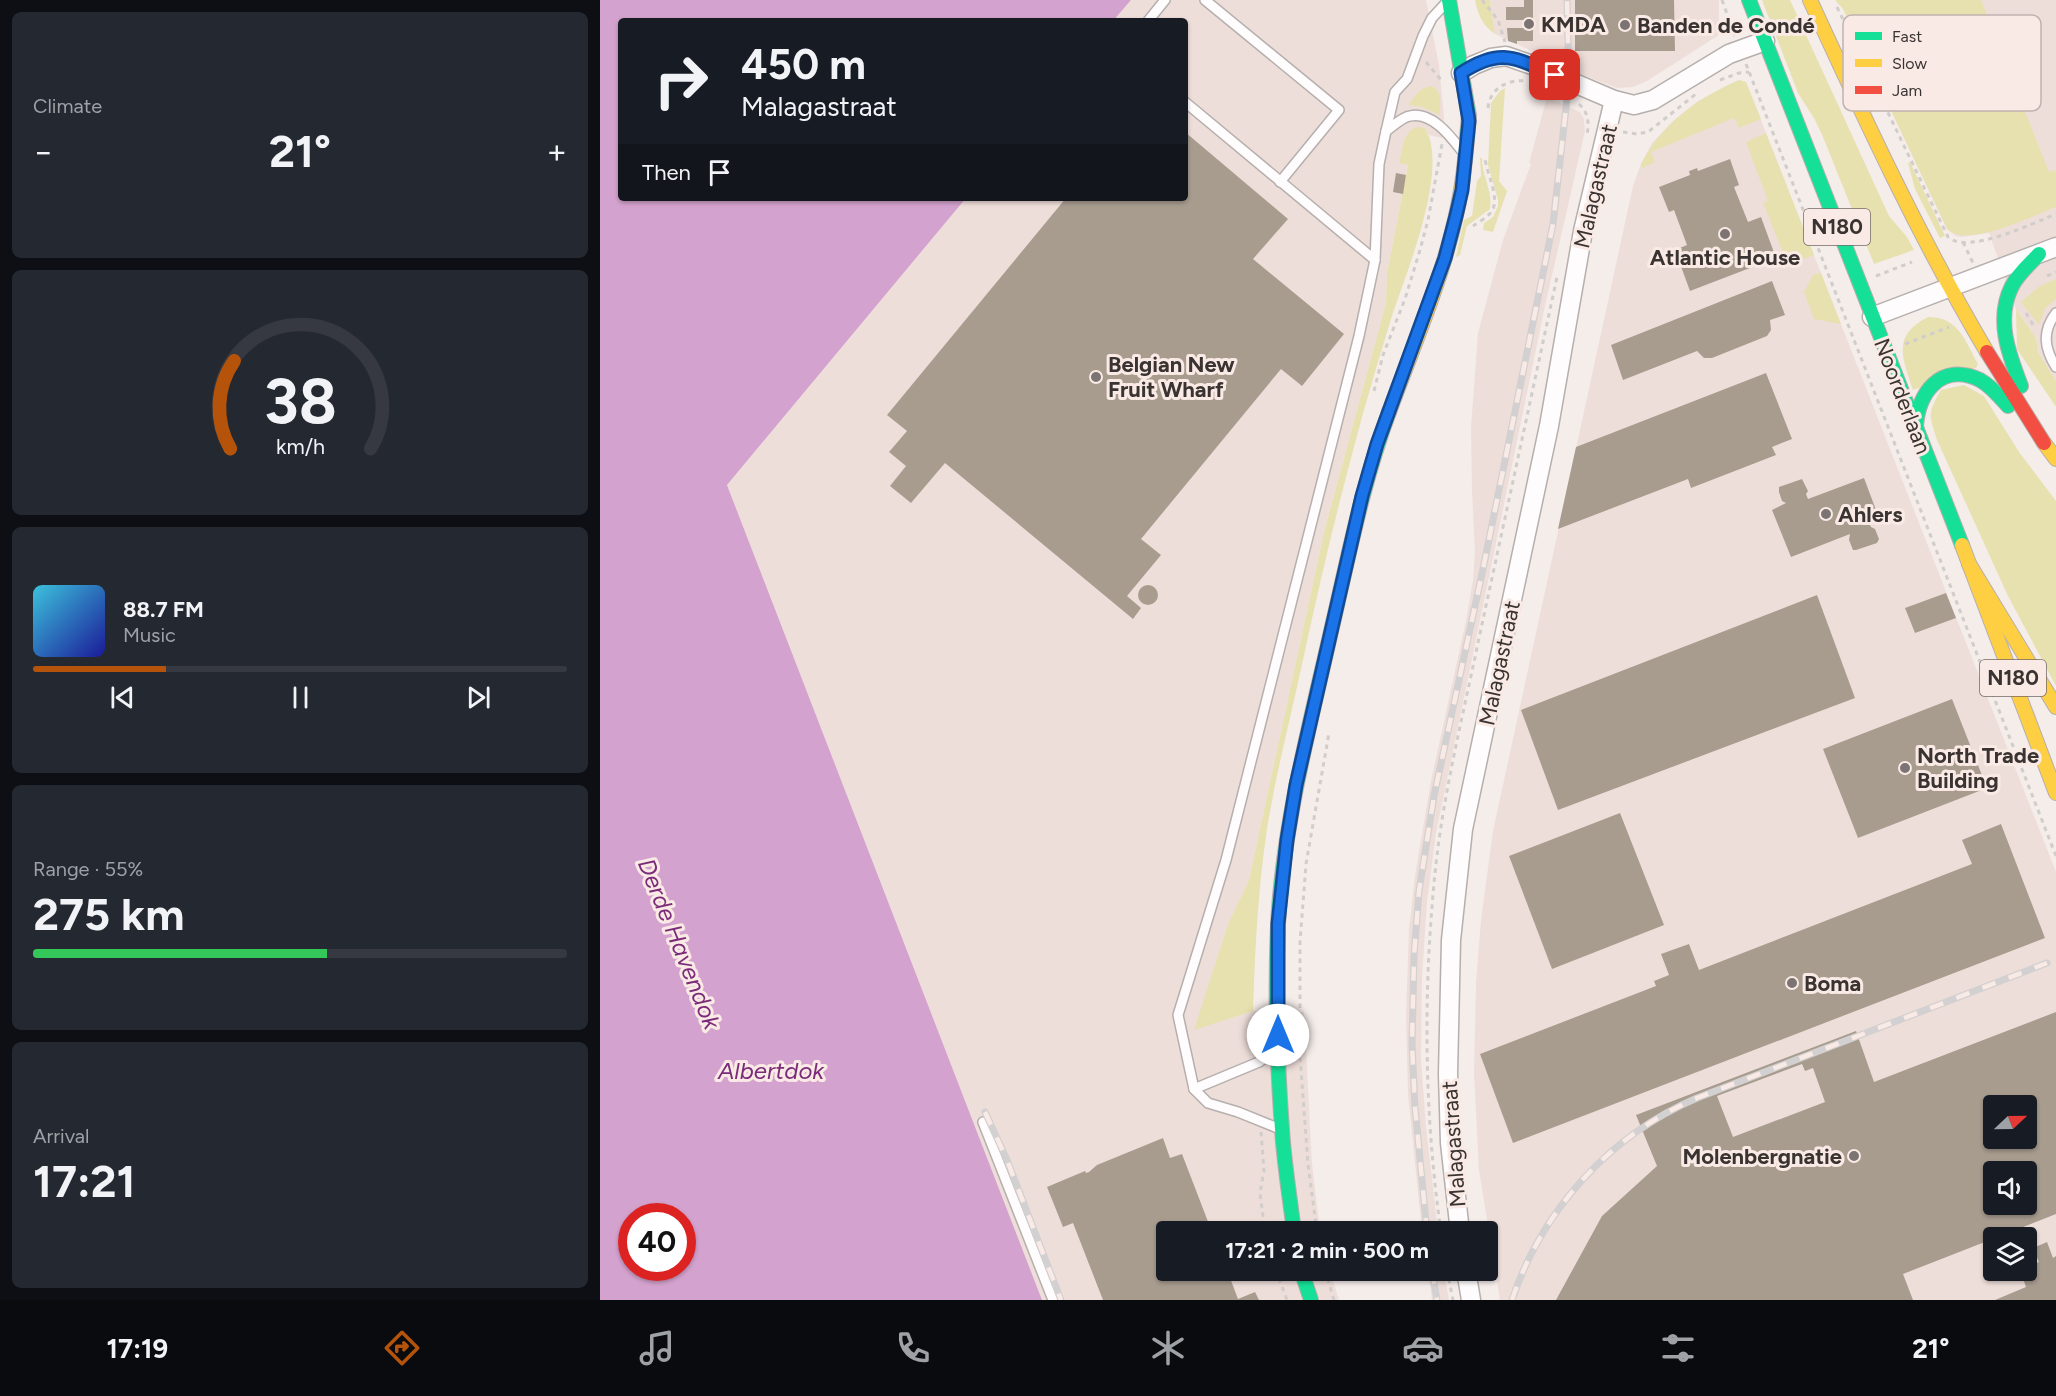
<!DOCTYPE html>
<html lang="en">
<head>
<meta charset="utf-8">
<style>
	body { margin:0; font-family:Figtree,sans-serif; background:#242831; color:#f1f3f6; height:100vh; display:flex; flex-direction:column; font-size:22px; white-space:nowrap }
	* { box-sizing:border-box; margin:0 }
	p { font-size:20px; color:#9ea1a6 }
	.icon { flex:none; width:33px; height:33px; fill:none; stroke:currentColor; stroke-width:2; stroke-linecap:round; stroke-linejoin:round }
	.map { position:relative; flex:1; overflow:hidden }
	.panel { display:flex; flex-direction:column; gap:12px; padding:12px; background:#0d0f14; width:600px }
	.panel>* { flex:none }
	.hud { position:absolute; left:18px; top:18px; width:570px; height:183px; border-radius:6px; box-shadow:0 2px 4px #0004; background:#171b24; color:#f1f3f6; overflow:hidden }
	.needle { width:39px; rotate:68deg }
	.controls { position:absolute; left:1383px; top:1095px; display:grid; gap:12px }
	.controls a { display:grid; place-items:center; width:54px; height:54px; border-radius:6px; background:#171b24; box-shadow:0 2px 4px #0004; font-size:30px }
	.speed { position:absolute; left:18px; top:1203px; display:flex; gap:12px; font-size:30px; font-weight:700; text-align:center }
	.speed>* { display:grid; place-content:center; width:78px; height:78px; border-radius:50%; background:#171b24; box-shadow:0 2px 4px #0004; line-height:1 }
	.speed .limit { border:9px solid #d22; background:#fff; color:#111 }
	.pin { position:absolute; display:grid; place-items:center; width:51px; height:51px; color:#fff; margin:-26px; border-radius:12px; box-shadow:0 3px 9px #0006 }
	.me { position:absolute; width:66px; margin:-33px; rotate:0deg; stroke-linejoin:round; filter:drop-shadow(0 0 4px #0008) }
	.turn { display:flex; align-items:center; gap:21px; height:126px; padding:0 24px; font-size:27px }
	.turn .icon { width:78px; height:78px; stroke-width:2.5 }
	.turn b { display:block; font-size:42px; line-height:51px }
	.then { display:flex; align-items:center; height:57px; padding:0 24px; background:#0003; gap:12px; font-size:22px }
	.big { font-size:45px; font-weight:700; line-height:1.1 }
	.panel .tile { flex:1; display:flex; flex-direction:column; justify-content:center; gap:9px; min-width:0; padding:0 21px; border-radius:9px; background:#242831 }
	.panel .dial { align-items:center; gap:0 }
	.dial svg { height:156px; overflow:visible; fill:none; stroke:#363941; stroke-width:7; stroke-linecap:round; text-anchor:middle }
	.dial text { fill:#f1f3f6; stroke:none }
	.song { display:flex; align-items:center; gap:18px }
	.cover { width:72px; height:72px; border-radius:9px; background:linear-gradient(135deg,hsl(190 70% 55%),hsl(240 70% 35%)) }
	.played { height:6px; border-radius:3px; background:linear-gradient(90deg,#b45309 25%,#363941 25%) }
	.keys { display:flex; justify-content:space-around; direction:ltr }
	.heat { display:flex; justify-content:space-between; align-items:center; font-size:33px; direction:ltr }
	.charge { height:9px; border-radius:4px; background:linear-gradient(90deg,#34c759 55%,#363941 0) }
	.trip { position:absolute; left:556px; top:1221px; width:342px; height:60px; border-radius:6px; background:#171b24; box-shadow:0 2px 4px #0004; font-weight:700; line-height:60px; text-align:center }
	.dock { display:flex; height:96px; justify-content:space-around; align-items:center; background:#090b0e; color:#9ea1a6 }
	.dock .icon { width:42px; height:42px }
	.dock .current { color:#b45309 }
	.dock b { font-size:27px; color:#f1f3f6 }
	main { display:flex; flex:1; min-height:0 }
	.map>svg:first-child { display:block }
</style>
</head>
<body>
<main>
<section class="panel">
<div class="tile"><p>Climate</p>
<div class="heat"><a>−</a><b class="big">21°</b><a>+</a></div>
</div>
<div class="tile dial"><svg viewBox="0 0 100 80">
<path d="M14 69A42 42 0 1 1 86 69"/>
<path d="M14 69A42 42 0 0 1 16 24" stroke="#b45309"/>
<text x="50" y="56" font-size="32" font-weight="700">38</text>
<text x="50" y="72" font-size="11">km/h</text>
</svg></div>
<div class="tile">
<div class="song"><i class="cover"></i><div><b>88.7 FM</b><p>Music</p></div></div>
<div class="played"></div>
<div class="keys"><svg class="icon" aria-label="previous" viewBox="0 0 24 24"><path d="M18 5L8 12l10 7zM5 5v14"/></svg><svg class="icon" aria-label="pause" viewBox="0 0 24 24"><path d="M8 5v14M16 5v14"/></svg><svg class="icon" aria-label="next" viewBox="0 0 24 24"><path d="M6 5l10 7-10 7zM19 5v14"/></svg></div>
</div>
<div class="tile"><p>Range · 55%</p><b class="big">275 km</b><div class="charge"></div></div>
<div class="tile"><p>Arrival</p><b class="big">17:21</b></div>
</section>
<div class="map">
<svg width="1456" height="1300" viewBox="0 0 1456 1300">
	<rect width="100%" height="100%" fill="#f5edea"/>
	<g fill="#eeded9" fill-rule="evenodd">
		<polygon points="531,0 826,0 839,65 844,117 842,138 829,135 825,128 799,163 808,164 787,273 786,303 724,532 649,880 628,924 595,1029 653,1011 704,1012 712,1164 720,1231 567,1232 567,1270 730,1271 739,1300 442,1300 127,485 366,198 585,198 585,21 513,21"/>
		<polygon points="890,0 1119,0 1119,35 1047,81 1033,87 1017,88 975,72 975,67 941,55 895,34"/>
		<polygon points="1239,0 1456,0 1456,381 1438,352 1436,338 1416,309 1389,233 1362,237 1356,236 1347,229"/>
		<path d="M1139 80 1146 82 1456 872V1300H900L879 1170 874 1074 876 983 881 920 893 831 1033 186 1041 164 1052 143 1073 121 1098 101ZM1394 1106H1426V1138H1394ZM1394 1172H1426V1204H1394ZM1394 1238H1426V1270H1394Z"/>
		<polygon points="947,97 980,112 984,119 985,131 945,306 836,833 827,902 822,976 821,1060 826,1127 838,1231 822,1231 808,1095 806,1014 809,930 815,876 831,781 867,616 873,580 875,551 872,492 871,427 878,333 903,240 931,164 929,163"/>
		<polygon points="828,1271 844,1271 849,1300 832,1300"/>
	</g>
	<g fill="#e7e1b0">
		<path d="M875 0H890L895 34C882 25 878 15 875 0Z"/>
		<polygon points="1162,0 1190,0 1289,216 1307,237 1314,250 1274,264 1223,137 1215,120 1198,93"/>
		<path d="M1235 0H1381L1449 172 1456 170V207C1432 216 1367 249 1347 229L1243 9Z"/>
		<path d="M1139 80 1146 82 1161 119 1139 128 1134 118 1051 152 1055 162 1042 168 1041 164C1064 122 1096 99 1139 80Z"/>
		<path d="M831 86C843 90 840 105 840 115L822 107 809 105C813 97 821 87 831 86Z"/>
		<polygon points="905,88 899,181 907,191 893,232 883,230 884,223 893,217 898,206 898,200 888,165 891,103 900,91"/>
		<path d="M819 127 825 128C850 169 806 273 792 316 756 430 728 544 703 660 691 716 676 773 667 829 658 889 655 950 653 1011L594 1030 628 924 649 880 724 532 786 303 787 273 808 165 799 163C803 149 803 129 819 127Z"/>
		<polygon points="1166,133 1214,255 1188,265 1163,203 1168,201 1146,142"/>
		<path d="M880 158H882C882 176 893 192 890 209L867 226 860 255 856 257 864 220 872 216 877 181 881 176Z"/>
		<polygon points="1310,162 1345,236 1340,238 1315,189 1308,163"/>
		<polygon points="1221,273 1241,324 1214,319 1204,292 1213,275"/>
		<polygon points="1456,279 1456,299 1445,308 1439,325 1421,302 1440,286"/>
		<polygon points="1416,309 1436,338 1438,352 1456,381 1456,407 1417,349"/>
		<path d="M1328 317C1359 317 1365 341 1378 364L1376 368 1313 390C1303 358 1291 336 1328 317Z"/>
		<path d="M1364 385 1384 396 1419 452 1456 501V686L1408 596 1337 440C1329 415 1327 414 1341 390Z"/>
	</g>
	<path fill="#d4a2ce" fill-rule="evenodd" d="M0 0H531L513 21H21V198H366L127 485 442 1300H0ZM32 1216H82V1268H32Z"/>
	<g fill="#a89c8f" fill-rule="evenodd">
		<polygon points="924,0 933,0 933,41 917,41 917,44 908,41 907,28 924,28 924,20 906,20 906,7 924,7"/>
		<polygon points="975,0 1074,0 1075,51 975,51"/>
		<polygon points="585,132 688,219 653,259 744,334 702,386 681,369 541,539 561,555 527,596 541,608 533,619 345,463 311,503 290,486 306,466 289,452 307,431 287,415 466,198 585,198"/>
		<polygon points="1130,159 1139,185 1134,187 1148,222 1161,217 1176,258 1090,291 1075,250 1087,245 1074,210 1069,212 1059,187 1090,175 1089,171 1092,170 1097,168 1098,171"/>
		<polygon points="796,173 806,175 803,194 793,192"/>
		<polygon points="1172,281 1185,315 1170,320 1171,330 1167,336 1112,358 1104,358 1097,351 1023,380 1011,345"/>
		<polygon points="1166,373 1192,439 1172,447 1176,455 1091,488 1088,479 958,529 976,447"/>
		<polygon points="1264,478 1279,518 1269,523 1271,527 1275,529 1279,539 1277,543 1256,550 1253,550 1249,540 1250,534 1191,557 1172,510 1186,503 1182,501 1179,492 1179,487 1202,479 1208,491 1206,494 1208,499"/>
		<circle cx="548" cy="595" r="10"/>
		<polygon points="1346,593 1356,618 1315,633 1305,608"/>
		<polygon points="1217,595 1255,698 958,810 921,710"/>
		<polygon points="1352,699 1387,788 1258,838 1223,749"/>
		<polygon points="1020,813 1064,925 952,969 909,856"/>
		<polygon points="1401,824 1445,938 913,1143 880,1054 1056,986 1054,981 1069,975 1061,954 1089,944 1099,970 1372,864 1362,840"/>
		<path d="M1456 1012V1214L1303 1274 1313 1300H956L1002 1216 1057 1166 1036 1115 1256 1031 1274 1082ZM1202 1064 1205 1071 1213 1068 1225 1102 1133 1137 1117 1096ZM1394 1106H1426V1138H1394ZM1394 1172H1426V1204H1394Z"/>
		<polygon points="563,1138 570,1158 582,1154 612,1232 567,1232 567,1270 627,1270 638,1299 655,1292 659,1300 503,1300 473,1223 463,1227 447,1187 485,1171 486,1173 489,1172 497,1165"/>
		<polygon points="1447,1242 1453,1258 1456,1256 1456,1300 1395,1300 1426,1287 1420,1270 1426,1270 1426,1267 1439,1262 1433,1248"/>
	</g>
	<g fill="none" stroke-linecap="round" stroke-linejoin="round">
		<g stroke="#b5afad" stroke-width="12">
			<g id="lane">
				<polyline points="605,0 739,110 680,182"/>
				<polyline points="548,21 565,0"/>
				<polyline points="585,102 775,260 759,336 626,860 578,1015 594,1089 608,1103 638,1112 680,1129"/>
				<polyline points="786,131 795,92 807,79 823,36 832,18 845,4"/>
				<path d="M775 260 779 164 786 131C792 127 802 117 810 116 832 111 851 137 862 151"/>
				<path d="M1456 313C1442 331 1444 348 1456 367"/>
				<polyline points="594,1089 659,1062 676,1050"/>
				<polyline points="383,1122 453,1300"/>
			</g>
		</g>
		<g stroke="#b5afad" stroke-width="21">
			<g id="street">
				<polyline points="861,73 874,65 891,58 906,56 932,65 1014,100 1034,105 1053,100 1129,54 1165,41"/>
				<polyline points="1272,317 1456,247"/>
				<polyline points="860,1232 850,1143 848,1074 851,940 863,829 949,426 983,231 1014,100"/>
				<polyline points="866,1270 871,1300"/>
			</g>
		</g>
		<g stroke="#b5afad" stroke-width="16">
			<g id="fast">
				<polyline points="849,0 869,116 865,160"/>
				<polyline points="1149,0 1362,545"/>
				<path d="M1421 386C1409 355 1395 319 1412 286 1418 274 1430 264 1439 254"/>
				<path d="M1316 430C1316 394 1341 361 1380 380 1391 386 1400 397 1408 406"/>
				<path d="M694 1232C690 1198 684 1163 682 1129 677 1061 675 992 678 925 683 824 710 725 732 627 749 554 763 482 789 412"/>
				<polyline points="701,1270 711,1300"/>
			</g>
		</g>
		<g stroke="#b5afad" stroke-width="16">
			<g id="slow">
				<path d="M1210 0C1265 120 1320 239 1387 352"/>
				<path d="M789 412C819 330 857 247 865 160"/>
				<polyline points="1444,443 1456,459"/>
				<polyline points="1362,545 1456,793"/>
				<polyline points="1369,564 1456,707"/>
			</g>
		</g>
		<g stroke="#b5afad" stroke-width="16">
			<polyline id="jam" points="1387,352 1444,443"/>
		</g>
		<g stroke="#d0cdcb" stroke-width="3" stroke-dasharray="4.5 4.5" stroke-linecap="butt">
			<polyline points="882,0 898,20 905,42"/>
			<polyline points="1122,0 1135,36"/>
			<path d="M1237 7 1348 237C1368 255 1433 223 1456 214"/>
			<polyline points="826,62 842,81"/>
			<polyline points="1146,64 1456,856"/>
			<polyline points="1120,80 1139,73 1149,72"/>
			<path d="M979 104C989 113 989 123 987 136"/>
			<path d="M888 108C890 88 908 79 926 81"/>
			<polyline points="1023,132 1037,134 1048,132 1096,94"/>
			<path d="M873 226C879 222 888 217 892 211 900 198 887 174 885 159"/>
			<polyline points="1363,242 1373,263"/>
			<polyline points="1276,276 1312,262"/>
			<polyline points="1447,276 1456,272"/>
			<polyline points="1426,313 1435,328"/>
			<polyline points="1305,344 1349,327"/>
			<polyline points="774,391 783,355 805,299 820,250 828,220 842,144"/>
			<polyline points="661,1132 664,1171 660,1193 665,1232"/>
			<polyline points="717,1232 708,1164 700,1056 700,942 706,864 729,733"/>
			<path d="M841 1232C824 1112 823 993 835 873 843 794 863 716 879 638 905 518 931 398 957 277"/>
			<polyline points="676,1270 687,1300"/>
			<polyline points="725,1270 734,1300"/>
			<polyline points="847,1270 853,1300"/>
		</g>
		<use href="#lane" stroke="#fefcfc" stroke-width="9"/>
		<use href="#street" stroke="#fefcfc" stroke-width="18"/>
		<use href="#fast" stroke="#16e098" stroke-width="14"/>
		<use href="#slow" stroke="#ffcf43" stroke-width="14"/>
		<use href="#jam" stroke="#f24e42" stroke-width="14"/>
		<g stroke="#d2d0d0" stroke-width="7">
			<g id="rail">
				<polyline points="385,1112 407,1160 461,1300"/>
				<polyline points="827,1232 815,1107 812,1044 814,956 819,891 834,796 883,569 953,224 969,81 967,0"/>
				<polyline points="832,1270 837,1300"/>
				<path d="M912 1300C942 1210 1010 1135 1097 1098L1447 963"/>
			</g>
		</g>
		<use href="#rail" stroke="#faeae5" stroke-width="4.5" stroke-dasharray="14" stroke-linecap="butt"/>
	</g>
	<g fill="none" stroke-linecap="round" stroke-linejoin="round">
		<g stroke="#114b97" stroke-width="15">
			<path id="route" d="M678 1035V924L687 840 696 785 762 496 777 444 845 258 856 216 862 190 869 121 861 73C901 47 915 58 955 75"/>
		</g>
		<use href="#route" stroke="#1a73e8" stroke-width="10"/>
	</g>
	<g fill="#7b7472" stroke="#faeae5" stroke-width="2">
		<circle cx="929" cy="24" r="6"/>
		<circle cx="1025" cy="25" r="6"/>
		<circle cx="1125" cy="234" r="6"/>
		<circle cx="496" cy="377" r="6"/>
		<circle cx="1226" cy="514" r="6"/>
		<circle cx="1305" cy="768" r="6"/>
		<circle cx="1192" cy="983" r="6"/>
		<circle cx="1254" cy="1156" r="6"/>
	</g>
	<g text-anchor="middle" stroke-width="6" stroke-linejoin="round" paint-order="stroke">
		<g fill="#faeae5" stroke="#736a67" stroke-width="1.5">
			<rect x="1204" y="209" width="66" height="36" rx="4.5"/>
			<rect x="1380" y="660" width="66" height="36" rx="4.5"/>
		</g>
		<g font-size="21" font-weight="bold" fill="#393331">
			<text x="1237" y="234">N180</text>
			<text x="1413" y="685">N180</text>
		</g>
		<g font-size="22" font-weight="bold" fill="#393331" stroke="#faeae5" text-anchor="start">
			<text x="941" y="32">KMDA</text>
			<text x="1037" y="33">Banden de Condé</text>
			<text x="1125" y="265" text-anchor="middle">Atlantic House</text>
			<text x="508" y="372">Belgian New<tspan x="508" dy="25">Fruit Wharf</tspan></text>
			<text x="1238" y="522">Ahlers</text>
			<text x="1317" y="763">North Trade<tspan x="1317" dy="25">Building</tspan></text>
			<text x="1204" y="991">Boma</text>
			<text x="1242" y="1164" text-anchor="end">Molenbergnatie</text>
		</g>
		<g font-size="22" fill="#393331" stroke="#faeae5">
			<text transform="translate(995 186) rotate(-77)" y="8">Malagastraat</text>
			<text transform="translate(1303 396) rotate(69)" y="8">Noorderlaan</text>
			<text transform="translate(899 663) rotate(-78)" y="8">Malagastraat</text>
			<text transform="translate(853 1144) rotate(-94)" y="8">Malagastraat</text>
		</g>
		<g font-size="24" font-style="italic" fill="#7b2b79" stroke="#faeae5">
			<text transform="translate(79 944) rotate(68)" y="8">Derde Havendok</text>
			<text x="171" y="1079">Albertdok</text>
		</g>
	</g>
	<rect x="1243" y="15" width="198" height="96" rx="9" fill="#faeae5" stroke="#c0b3af" stroke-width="1.5"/>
	<rect x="1255" y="32" width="27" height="8" fill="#16e098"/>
	<rect x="1255" y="59" width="27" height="8" fill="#ffcf43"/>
	<rect x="1255" y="86" width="27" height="8" fill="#f24e42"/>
	<g font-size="16" fill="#393331">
		<text x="1292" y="42">Fast</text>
		<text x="1292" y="69">Slow</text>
		<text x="1292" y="96">Jam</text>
	</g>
</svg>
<div class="controls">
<a><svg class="needle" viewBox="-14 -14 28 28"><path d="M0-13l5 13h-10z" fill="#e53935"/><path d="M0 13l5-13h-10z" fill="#9ea1a6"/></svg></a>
<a><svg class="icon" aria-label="sound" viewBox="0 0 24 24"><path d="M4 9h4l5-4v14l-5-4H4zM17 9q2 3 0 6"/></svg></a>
<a><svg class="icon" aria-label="layers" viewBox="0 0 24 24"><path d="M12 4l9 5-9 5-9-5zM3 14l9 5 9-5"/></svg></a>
</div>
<div class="speed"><div class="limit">40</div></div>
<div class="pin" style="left:955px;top:75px;background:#d93025"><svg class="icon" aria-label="arrive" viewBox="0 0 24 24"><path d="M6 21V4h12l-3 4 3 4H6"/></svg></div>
<svg class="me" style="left:678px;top:1035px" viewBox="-20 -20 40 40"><circle r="19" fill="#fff"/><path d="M0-13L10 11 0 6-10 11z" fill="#1a73e8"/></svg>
<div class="trip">17:21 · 2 min · 500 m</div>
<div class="hud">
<div class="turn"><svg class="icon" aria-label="right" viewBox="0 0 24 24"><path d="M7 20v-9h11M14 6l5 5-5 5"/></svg><div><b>450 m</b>Malagastraat</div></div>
<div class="then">Then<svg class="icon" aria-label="arrive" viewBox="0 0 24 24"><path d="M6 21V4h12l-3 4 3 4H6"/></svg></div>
</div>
</div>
</main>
<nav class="dock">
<b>17:19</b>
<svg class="icon current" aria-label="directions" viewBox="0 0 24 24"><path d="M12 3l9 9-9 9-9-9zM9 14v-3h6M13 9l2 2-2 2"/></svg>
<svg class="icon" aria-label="music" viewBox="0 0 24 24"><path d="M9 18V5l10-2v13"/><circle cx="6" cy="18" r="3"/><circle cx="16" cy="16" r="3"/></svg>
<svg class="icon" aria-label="phone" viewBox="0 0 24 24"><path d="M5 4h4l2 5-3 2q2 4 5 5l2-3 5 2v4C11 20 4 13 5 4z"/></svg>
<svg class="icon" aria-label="climate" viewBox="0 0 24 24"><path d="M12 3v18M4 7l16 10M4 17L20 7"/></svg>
<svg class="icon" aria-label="car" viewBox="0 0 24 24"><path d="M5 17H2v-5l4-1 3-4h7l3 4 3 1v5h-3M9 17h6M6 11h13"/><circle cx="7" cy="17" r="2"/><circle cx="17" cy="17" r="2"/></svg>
<svg class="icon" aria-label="filters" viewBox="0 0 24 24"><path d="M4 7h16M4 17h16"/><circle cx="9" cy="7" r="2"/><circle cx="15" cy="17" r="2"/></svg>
<b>21°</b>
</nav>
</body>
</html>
